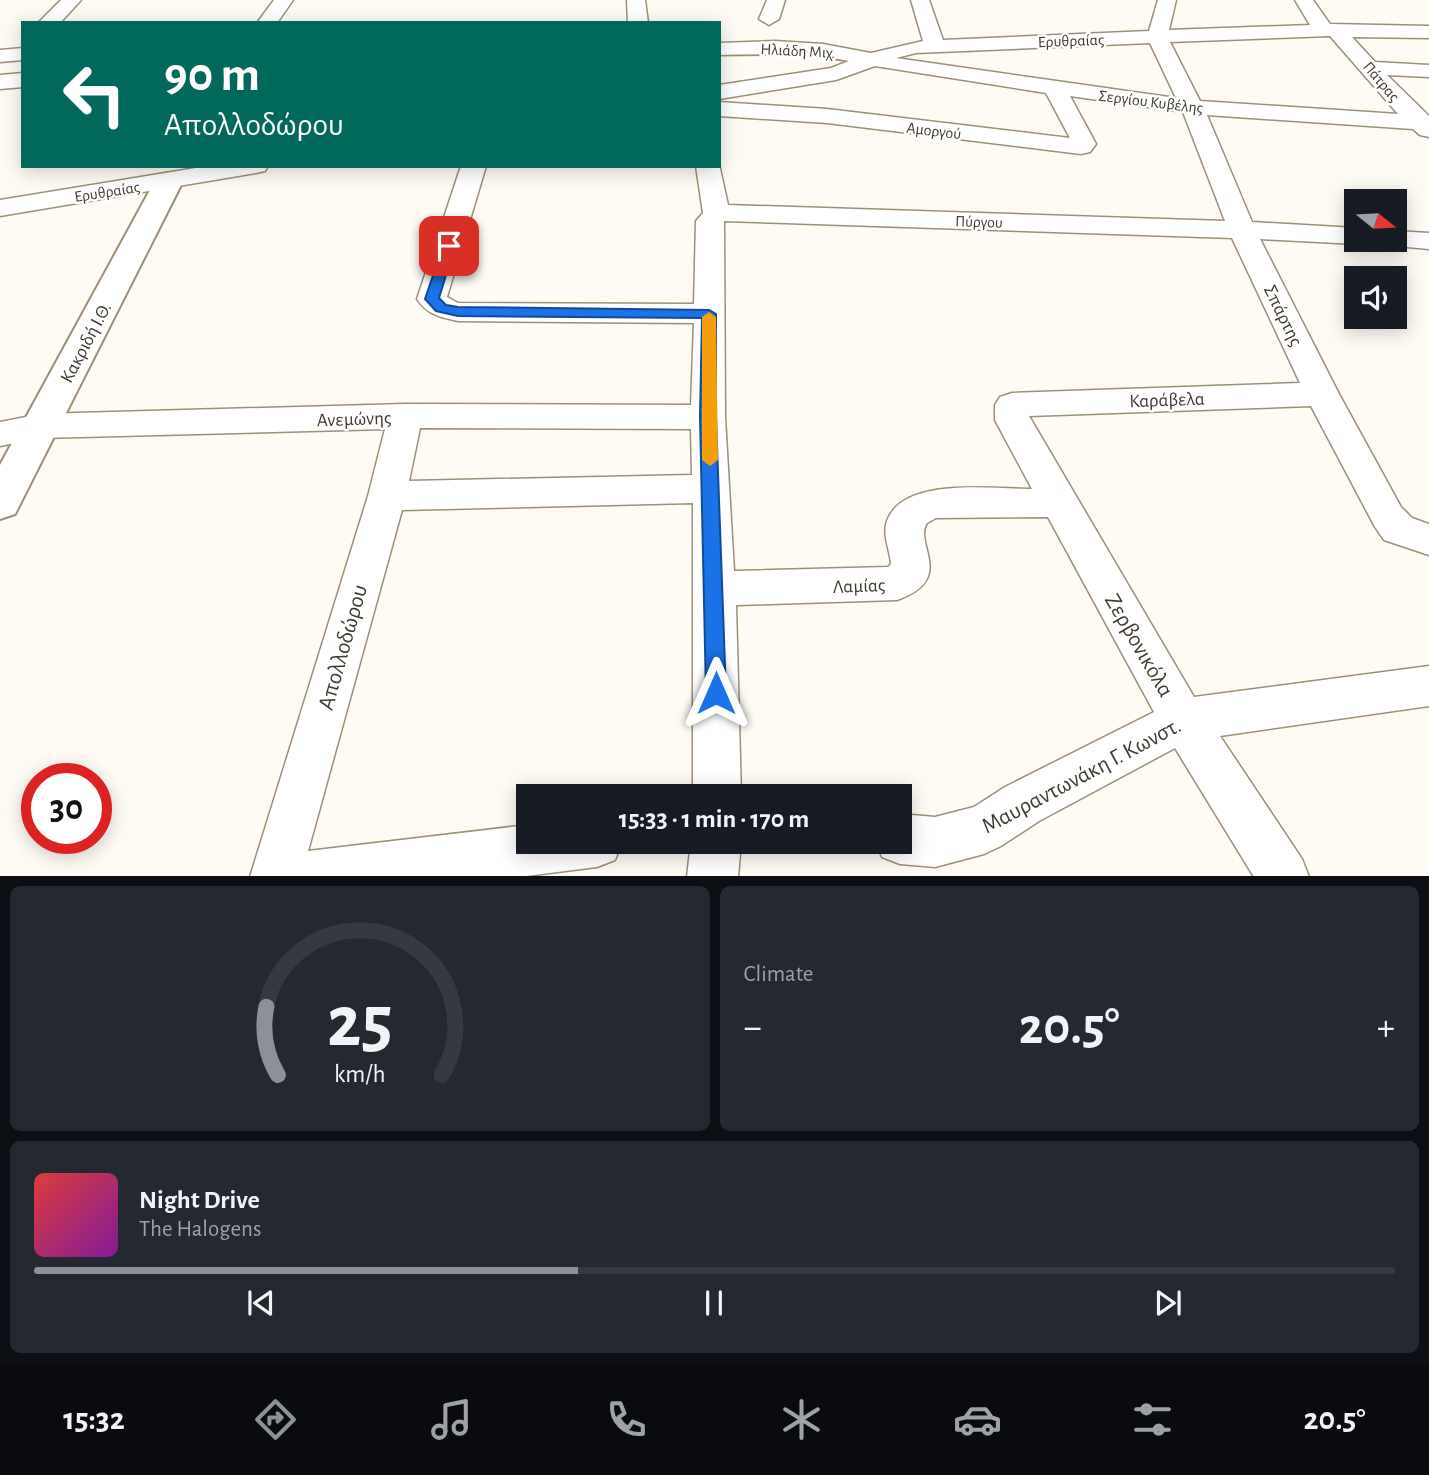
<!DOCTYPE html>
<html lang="en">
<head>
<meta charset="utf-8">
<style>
	body { margin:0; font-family:"Alegreya Sans",sans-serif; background:#242831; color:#f1f3f6; height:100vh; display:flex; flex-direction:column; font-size:26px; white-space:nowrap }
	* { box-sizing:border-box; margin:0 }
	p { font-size:23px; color:#9ea1a6 }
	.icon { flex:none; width:38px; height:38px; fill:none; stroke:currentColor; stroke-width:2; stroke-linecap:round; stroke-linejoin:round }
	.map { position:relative; height:876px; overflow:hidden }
	.details { display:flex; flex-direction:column; gap:10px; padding:10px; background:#0d0f14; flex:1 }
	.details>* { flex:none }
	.guide { position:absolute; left:21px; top:21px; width:700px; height:147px; border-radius:0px; box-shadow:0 4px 18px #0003; background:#00695c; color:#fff; overflow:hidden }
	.needle { width:46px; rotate:108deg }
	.buttons { position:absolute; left:1344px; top:189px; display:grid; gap:14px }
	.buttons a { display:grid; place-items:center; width:63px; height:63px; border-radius:0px; background:#171b24; box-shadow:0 4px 18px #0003; font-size:35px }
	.speed { position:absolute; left:21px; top:763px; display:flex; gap:14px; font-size:35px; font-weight:700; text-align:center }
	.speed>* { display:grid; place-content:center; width:91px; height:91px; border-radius:50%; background:#171b24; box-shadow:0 4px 18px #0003; line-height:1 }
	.speed .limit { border:10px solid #d22; background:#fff; color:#111 }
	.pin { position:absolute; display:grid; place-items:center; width:60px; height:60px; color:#fff; margin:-30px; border-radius:14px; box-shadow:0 4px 10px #0006 }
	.me { position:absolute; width:77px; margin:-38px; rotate:0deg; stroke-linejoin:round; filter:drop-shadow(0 0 5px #0008) }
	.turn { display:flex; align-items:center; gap:24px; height:147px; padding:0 28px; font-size:32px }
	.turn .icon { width:91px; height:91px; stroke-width:2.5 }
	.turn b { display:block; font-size:49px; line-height:60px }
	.big { font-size:52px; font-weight:700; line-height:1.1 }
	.details .card { flex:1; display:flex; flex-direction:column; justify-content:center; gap:10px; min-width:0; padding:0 24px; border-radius:10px; background:#242831 }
	.details .dial { align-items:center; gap:0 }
	.dial svg { height:182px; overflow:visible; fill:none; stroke:#363941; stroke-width:7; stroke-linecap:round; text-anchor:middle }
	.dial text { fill:#f1f3f6; stroke:none }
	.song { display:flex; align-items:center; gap:21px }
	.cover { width:84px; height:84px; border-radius:10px; background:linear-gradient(135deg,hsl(0 70% 55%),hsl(290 70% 35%)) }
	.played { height:7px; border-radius:4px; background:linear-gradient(90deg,#8c9099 40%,#363941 40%) }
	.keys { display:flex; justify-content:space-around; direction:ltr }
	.heat { display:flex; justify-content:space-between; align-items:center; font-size:38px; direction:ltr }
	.details .tiles { flex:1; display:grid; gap:10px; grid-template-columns:1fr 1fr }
	.card:last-child { grid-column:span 2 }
	.trip { position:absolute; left:516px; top:784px; width:396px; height:70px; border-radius:0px; background:#171b24; box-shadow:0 4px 18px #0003; font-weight:700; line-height:70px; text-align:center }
	.tabs { display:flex; height:112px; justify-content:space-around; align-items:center; background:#090b0e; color:#9ea1a6 }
	.tabs .icon { width:49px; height:49px }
	.tabs .selected { color:#8c9099 }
	.tabs b { font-size:32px; color:#f1f3f6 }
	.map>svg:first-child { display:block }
</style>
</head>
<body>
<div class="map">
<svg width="1429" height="877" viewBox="0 0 1429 877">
	<rect width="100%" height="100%" fill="#fefbf5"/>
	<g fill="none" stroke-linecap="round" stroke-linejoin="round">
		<g stroke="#9d8f74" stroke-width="3">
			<g id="minor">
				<polygon points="61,0 81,0 60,23 38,23"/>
				<polygon points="274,0 293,0 277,23 257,23"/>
				<polygon points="627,0 645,0 648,23 628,23"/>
				<polygon points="767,0 785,0 779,19 769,25 759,19"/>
				<path d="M911 0H929L943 40 1149 31 1158 0H1176L1169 30 1310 25 1295 0H1313L1330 24 1429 26V38L1352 37 1375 62 1429 65V77L1387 75 1429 116V137L1420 135 1413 129 1207 115 1252 222 1356 228V240H1367L1356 244 1260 239 1339 394 1401 507 1412 518 1429 524V555L1384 540 1375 527 1311 406 1029 416 1194 697 1429 666V706L1220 736 1302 859 1309 877H1254L1175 748 1039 821 1001 846 984 854 935 867 900 864 882 857 876 842H900V814L935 817 974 807 1005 787 1154 712 1048 517 936 518 927 523C913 544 957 579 897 600L736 605 741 796H693V503L402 510 308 851 528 825V842H622L615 860 597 867 518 877H250L368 496 385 429 41 438 0 446V422L41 414 405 404 691 405 694 323 458 321C440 317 428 315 417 299L461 166H486L447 297 458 303 694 304 696 221 703 213 696 166 719 164 728 205 1225 221 1183 112 1070 96 1096 144 1090 152 1081 154 827 123 719 116V102L827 109 1070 138 1046 93 875 66 836 80 719 99V85L831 68 849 61C806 53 763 54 719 55V43L775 41 823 44 871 53 923 41ZM1330 36 1398 114 1200 101 1170 42ZM1150 43 1176 98 896 58 916 53ZM724 221 1232 238 1300 383 1012 393 1000 397 995 405V420L1032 489C994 489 903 476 887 521 882 535 890 550 891 564L888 567 734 571 725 417ZM420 428 691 429 692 475 409 481Z"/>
				<polygon points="23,48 23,60 0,62 0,50"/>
				<polygon points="23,73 23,87 0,89 0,75"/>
				<polygon points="208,166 268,166 265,171 256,173 0,216 0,200"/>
				<polygon points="1395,231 1429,233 1429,249 1385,245 1382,240 1395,240"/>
				<polygon points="691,842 741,842 738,877 687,877"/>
			</g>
		</g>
		<g stroke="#9d8f74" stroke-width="4">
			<polygon id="tertiary" points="169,173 179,175 183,181 15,514 0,519 0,465 155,181 159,175"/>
		</g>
		<use href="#minor" fill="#fff" fill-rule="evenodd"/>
		<use href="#tertiary" fill="#fff" fill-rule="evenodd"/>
	</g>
	<polygon fill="#1a73e8" stroke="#114b97" stroke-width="2" points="449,242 455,246 439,298 446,305 458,307 709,310 716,314 716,417 726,693 723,699 716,702 709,699 706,693 700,417 702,318 458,316 436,311 425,299 443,246"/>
	<polygon fill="#f59e0b" points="709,312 716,317 718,460 710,466 702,460 702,317"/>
	<g text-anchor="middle" stroke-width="5" stroke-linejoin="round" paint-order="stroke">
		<g font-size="16" fill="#403a2e" stroke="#fff">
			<text transform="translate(1071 40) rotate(-2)" y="6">Ερυθραίας</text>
			<text transform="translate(798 50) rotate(3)" y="6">Ηλιάδη Μιχ.</text>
			<text transform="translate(1382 81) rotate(50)" y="6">Πάτρας</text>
			<text transform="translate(1151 101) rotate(7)" y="6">Σεργίου Κυβέλης</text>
			<text transform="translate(934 130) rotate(7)" y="6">Αμοργού</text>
			<text transform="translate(107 191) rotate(-9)" y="6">Ερυθραίας</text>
			<text transform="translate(979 221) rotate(2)" y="6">Πύργου</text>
		</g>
		<g font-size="19" fill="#403a2e" stroke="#fff">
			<text transform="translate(1284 315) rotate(64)" y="7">Σπάρτης</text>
			<text transform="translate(85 342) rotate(-62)" y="7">Κακριδή Ι.Θ.</text>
			<text transform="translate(1167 399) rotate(-2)" y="7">Καράβελα</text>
			<text transform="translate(354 418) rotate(-2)" y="7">Ανεμώνης</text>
			<text transform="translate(859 585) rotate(-2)" y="7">Λαμίας</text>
		</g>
		<g font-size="23" fill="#403a2e" stroke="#fff">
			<text transform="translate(1140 645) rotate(60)" y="8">Ζερβονικόλα</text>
			<text transform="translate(342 647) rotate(-74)" y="8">Απολλοδώρου</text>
			<text transform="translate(1081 775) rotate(-28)" y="8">Μαυραντωνάκη Γ. Κωνστ.</text>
		</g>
	</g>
</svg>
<div class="buttons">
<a><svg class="needle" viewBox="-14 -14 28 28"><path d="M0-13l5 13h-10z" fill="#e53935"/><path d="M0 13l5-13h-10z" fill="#9ea1a6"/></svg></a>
<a><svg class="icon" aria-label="sound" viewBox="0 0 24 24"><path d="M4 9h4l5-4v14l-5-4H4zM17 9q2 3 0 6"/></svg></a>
</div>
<div class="speed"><div class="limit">30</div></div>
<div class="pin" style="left:449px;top:246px;background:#d93025"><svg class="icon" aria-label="arrive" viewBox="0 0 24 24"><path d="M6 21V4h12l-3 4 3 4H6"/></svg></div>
<svg class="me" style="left:716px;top:693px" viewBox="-20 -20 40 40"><path d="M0-17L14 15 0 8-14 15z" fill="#1a73e8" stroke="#fff" stroke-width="4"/></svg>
<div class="trip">15:33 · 1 min · 170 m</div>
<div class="guide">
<div class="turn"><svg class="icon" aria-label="left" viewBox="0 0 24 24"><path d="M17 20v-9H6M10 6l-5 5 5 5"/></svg><div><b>90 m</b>Απολλοδώρου</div></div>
</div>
</div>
<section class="details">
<div class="tiles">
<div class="card dial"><svg viewBox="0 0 100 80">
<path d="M14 69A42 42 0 1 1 86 69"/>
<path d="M14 69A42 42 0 0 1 9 39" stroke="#8c9099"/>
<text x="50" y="56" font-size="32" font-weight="700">25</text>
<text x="50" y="72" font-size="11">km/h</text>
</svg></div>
<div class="card"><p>Climate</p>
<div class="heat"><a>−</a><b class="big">20.5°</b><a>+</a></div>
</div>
<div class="card">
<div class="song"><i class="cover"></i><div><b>Night Drive</b><p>The Halogens</p></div></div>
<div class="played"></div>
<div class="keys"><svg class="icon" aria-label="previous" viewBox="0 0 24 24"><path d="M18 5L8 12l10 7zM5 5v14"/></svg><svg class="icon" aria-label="pause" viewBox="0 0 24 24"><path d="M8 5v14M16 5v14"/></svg><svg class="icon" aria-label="next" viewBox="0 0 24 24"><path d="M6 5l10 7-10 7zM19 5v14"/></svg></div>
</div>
</div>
</section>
<nav class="tabs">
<b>15:32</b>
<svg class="icon selected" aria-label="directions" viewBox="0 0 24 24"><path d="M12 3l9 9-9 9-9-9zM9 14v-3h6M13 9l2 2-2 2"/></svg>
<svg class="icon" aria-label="music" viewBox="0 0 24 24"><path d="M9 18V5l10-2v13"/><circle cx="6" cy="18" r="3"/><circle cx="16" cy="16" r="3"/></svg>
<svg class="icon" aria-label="phone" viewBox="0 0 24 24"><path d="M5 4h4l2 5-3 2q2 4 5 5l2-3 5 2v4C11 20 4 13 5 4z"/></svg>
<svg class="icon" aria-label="climate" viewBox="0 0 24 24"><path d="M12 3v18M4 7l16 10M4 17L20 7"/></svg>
<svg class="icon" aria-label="car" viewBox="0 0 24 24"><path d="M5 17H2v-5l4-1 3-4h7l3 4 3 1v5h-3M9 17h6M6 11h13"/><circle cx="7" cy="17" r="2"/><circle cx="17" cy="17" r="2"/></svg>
<svg class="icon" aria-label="filters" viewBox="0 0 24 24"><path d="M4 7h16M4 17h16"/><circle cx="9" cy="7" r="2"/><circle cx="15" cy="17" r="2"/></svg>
<b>20.5°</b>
</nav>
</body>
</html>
